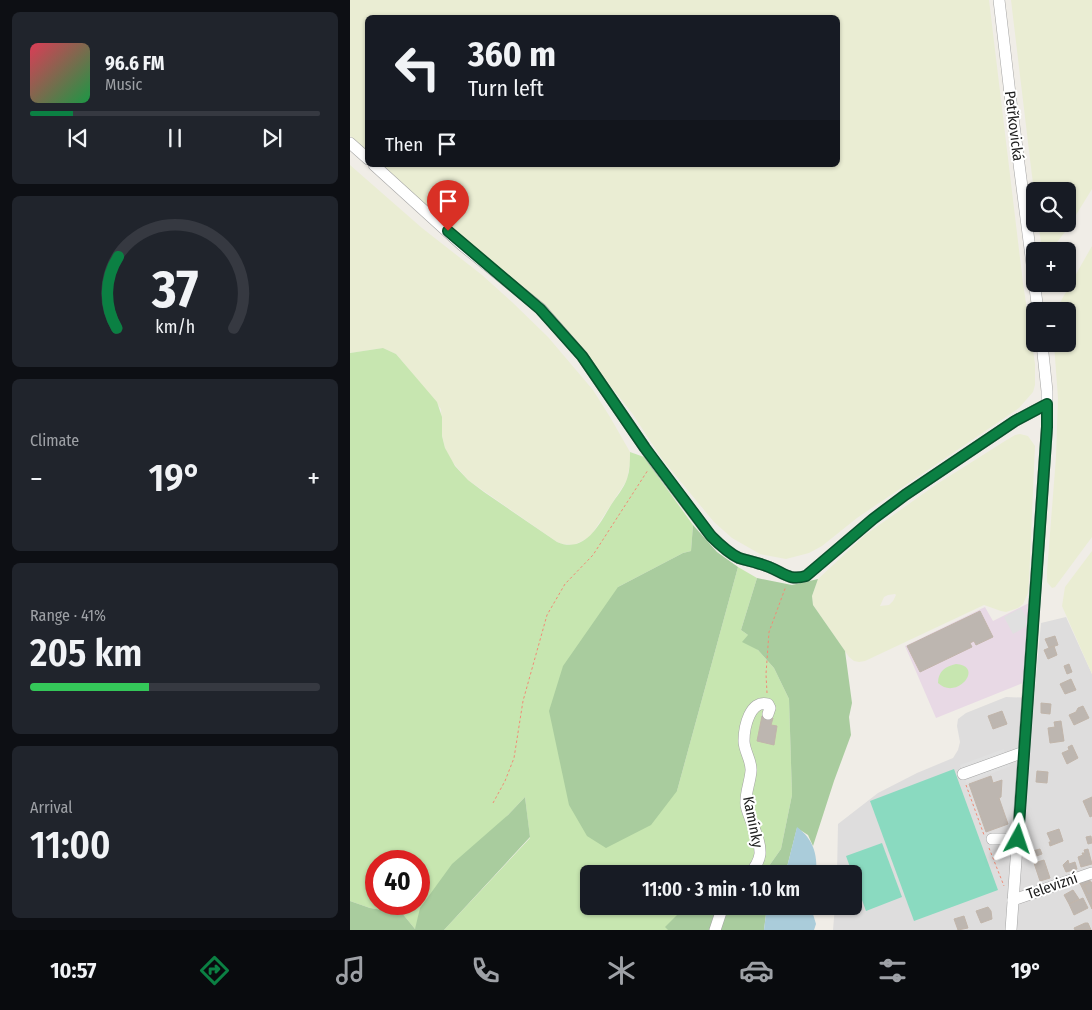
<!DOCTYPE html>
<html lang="en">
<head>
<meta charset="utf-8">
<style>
	body { margin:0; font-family:"Fira Sans Condensed",sans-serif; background:#20242c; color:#f1f3f6; height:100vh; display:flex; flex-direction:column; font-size:19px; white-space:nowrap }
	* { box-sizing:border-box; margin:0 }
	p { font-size:16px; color:#9ea1a6 }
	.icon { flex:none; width:28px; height:28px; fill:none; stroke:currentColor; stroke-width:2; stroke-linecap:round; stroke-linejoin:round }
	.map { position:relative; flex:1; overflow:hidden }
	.drawer { display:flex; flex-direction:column; gap:12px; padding:12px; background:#0d0f14; width:350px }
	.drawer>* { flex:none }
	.banner { position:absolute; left:15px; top:15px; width:475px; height:152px; border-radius:8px; box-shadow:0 1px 4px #0004; background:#171b24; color:#f1f3f6; overflow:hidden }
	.buttons { position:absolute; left:676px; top:182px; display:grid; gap:10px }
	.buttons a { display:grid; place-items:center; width:50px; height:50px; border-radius:8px; background:#171b24; box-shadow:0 1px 4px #0004; font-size:25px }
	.speed { position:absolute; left:15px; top:850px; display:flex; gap:10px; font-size:25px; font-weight:700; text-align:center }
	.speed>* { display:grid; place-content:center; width:65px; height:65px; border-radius:50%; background:#171b24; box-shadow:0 1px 4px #0004; line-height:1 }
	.speed .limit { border:8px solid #d22; background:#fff; color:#111 }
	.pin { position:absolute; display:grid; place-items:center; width:42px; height:42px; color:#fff; margin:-51px -21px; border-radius:50% 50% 50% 0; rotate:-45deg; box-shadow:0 0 5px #0007 }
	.pin .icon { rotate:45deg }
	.me { position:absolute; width:55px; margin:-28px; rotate:5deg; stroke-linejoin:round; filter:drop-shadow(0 0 4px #0008) }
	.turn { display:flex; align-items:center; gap:18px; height:105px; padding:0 20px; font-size:22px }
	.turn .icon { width:65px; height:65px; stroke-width:2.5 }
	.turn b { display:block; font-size:35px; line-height:42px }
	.then { display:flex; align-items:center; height:48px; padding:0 20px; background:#0003; gap:10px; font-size:19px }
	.big { font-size:38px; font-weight:600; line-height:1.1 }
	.drawer .tile { flex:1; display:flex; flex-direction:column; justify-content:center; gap:8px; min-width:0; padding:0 18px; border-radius:8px; background:#20242c }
	.drawer .dial { align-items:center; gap:0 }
	.dial svg { height:130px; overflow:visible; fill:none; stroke:#363941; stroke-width:7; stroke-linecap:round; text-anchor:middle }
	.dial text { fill:#f1f3f6; stroke:none }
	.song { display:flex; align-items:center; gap:15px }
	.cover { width:60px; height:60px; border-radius:8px; background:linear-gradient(135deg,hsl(350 70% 55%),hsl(140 70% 35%)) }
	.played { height:5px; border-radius:2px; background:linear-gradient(90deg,#0b8043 15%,#363941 15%) }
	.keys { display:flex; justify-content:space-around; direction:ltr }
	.heat { display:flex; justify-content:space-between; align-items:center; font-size:28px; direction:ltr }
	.charge { height:8px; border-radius:4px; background:linear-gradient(90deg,#34c759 41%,#363941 0) }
	.trip { position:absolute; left:230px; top:865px; width:282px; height:50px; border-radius:8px; background:#171b24; box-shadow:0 1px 4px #0004; font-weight:600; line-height:50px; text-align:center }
	.tab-bar { display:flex; height:80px; justify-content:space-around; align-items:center; background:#090b0e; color:#9ea1a6 }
	.tab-bar .icon { width:35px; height:35px }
	.tab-bar .on { color:#0b8043 }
	.tab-bar b { font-size:22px; color:#f1f3f6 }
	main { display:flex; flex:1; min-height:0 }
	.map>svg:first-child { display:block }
</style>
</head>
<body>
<main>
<section class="drawer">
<div class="tile">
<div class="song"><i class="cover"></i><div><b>96.6 FM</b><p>Music</p></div></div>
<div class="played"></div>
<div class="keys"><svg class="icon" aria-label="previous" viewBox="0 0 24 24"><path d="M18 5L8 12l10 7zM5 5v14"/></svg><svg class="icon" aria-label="pause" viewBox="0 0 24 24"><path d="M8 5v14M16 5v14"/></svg><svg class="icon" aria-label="next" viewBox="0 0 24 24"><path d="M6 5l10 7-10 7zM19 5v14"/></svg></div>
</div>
<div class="tile dial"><svg viewBox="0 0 100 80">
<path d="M14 69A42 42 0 1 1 86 69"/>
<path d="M14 69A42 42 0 0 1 15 25" stroke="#0b8043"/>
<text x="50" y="56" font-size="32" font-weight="700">37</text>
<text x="50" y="72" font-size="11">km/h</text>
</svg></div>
<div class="tile"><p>Climate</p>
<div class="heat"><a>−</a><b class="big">19°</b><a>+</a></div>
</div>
<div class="tile"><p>Range · 41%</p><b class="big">205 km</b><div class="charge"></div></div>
<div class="tile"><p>Arrival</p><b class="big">11:00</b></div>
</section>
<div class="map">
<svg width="742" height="930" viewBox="0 0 742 930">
	<rect width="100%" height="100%" fill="#f0ede7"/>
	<polygon fill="#dedddd" points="716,617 742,674 742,930 483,930 485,906 504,906 504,874 487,874 488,824 528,793 567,773 603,758 608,750 610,742 607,726 608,719 616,713 656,697 684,698 691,623"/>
	<polygon fill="#e8d9e5" points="679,603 673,683 586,718 555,646 635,607 643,621"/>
	<g fill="#eaedd3" fill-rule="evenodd">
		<polygon points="0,0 639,0 673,283 685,364 685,385 683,392 669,408 507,518 472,546 459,553 436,559 410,554 382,538 364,522 312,459 282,413 221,337 60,193 31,165 488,165 488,18 18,18 17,152 0,136"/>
		<polygon points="661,0 742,0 742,189 718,228 701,250 695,247 691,242 688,224 718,224 718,191 685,191 685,201"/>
		<polygon points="0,165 72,228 132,275 162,302 198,337 243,390 260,417 280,452 280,463 277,480 240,537 224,545 213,544 207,542 118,480 99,458 95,448 92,436 91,409 52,361 46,354 33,348 0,353"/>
		<polygon points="742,246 742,537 705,587 702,588 697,582 697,572 706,457 708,398 704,344 718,344 718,311 707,311 712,299"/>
		<path d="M670 434 678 436 685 446 679 581 678 593 673 604 668 608 656 612 651 611 634 605 515 661 509 662 504 661 499 657 463 605 462 596 468 579 515 535 587 484 655 441 665 435ZM545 594 546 595 543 601 539 605 530 606 534 597 538 595Z"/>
		<polygon points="742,551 742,674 712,606 715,587"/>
	</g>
	<g fill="#c7e6b0" fill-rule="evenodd">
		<path d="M33 348 46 354 87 402 92 417V436L95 448 105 466 118 480 134 492 207 542C235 554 249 525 261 505 266 497 274 488 277 479 280 470 280 461 280 452L294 457 343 525 341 551 333 553 268 587 327 791 388 567 407 578 391 630 398 635 408 650 424 668 439 699 442 795 431 849 419 866 410 874H239V906H378L369 930H94L180 838 175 797 158 815 65 929 52 913 20 908 0 901V353ZM26 861H69V904H26Z"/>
		<path d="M606 664C635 666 607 701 588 683 588 671 596 666 606 664Z"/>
	</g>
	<g fill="#a9cc9e">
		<polygon points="343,525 367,552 388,567 327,791 301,825 256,848 237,836 219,805 199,711 213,666 268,587 333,553 341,551"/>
		<polygon points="407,578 442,585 468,579 462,596 463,605 495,651 502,703 499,717 501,735 484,781 463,846 458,835 447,828 437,867 432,874 410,874 419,866 431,849 442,795 439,699 424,668 408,650 392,642 398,635 391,630"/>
		<polygon points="175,797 180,837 94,930 0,930 0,901 20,908 52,913 65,929 70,908 102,864 158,815"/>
		<polygon points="336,906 369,906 362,930 318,930 315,927"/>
		<polygon points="378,906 417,906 414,930 369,930"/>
	</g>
	<g fill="#8adac0">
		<polygon points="604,769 648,890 564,921 520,801"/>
		<polygon points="532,843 552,897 516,911 496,856"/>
	</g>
	<g fill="#e0e0e0">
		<polygon points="671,608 677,619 675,621 677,626 663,634 654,617"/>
		<polygon points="654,749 661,766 616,783 610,765"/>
	</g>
	<g fill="#aaccda">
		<path d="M447 827C463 839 468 854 466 874H432L437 867Z"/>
		<polygon points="417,906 467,906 463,914 466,924 464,930 414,930"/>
	</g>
	<g fill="#bdb6b0" stroke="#c1b5aa">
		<polygon points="630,611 643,637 626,645 624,641 620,643 622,647 570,672 557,646"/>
		<polygon points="705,636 708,645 699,648 695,639"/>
		<polygon points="704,646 707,655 698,659 694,650"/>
		<polygon points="719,664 722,672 717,674 714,666"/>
		<polygon points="721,679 726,690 715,694 710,684"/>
		<polygon points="691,703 701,704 700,714 691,713"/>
		<polygon points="733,706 739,718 724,725 719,715 726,712 728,708"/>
		<polygon points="652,711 657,724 643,729 638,716"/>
		<polygon points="412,716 423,718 421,725 427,726 424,745 407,741"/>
		<polygon points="711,721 714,741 700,743 698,728 705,727 704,722"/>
		<polygon points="722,745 728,758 717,764 712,753 719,750 718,747"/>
		<polygon points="687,771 698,772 697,783 686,782"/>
		<polygon points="641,776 643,783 652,780 651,797 649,798 658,824 636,832 619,784"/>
		<polygon points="742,797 742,816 740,817 733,801"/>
		<polygon points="709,829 713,841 700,846 699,842 701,842 697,833"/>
		<polygon points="741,836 742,843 738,844 736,837"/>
		<polygon points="690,849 692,854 681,858 679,852"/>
		<polygon points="738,849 742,864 731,867 728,857 733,855 732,853 735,853 734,850"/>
		<polygon points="694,860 700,878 690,881 684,863"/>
		<polygon points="718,860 719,864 725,862 727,869 716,872 713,865"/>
		<polygon points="739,878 741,883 734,885 738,894 742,892 742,909 729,881"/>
		<polygon points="742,882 742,892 738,894 734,885"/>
		<polygon points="723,890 729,899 719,904 714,895"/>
		<polygon points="733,898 738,908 724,915 719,904"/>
		<polygon points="638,907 641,911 642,919 631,923 626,911"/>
		<polygon points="614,916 618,928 608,930 604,919"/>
		<polygon points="735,923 738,923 741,930 725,930 724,928"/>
	</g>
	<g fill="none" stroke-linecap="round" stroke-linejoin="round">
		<g stroke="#a4a4a4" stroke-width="12">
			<g id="minor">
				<polyline points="649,0 660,94 688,311"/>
				<polyline points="0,143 18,159"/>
				<path d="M24 165 112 245 191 309 232 356 304 461 361 536C369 544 378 553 389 558 399 561 409 563 419 567 434 573 439 581 456 576L523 519 555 495 665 421 697 404"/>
				<polyline points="613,774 674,752"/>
				<polyline points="642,839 667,839"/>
				<path d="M399 874C405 868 409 862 410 854 411 837 399 821 396 805 395 793 400 783 401 771 402 761 394 751 394 741 394 727 400 699 418 704L420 708 418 714"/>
				<polyline points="663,900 742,873"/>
				<polyline points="365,930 373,906"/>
				<polyline points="661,930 697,427 697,391 692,344"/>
			</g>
		</g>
		<g stroke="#f18b76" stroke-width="1" stroke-dasharray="2.5 2.5" stroke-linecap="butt">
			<polyline points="417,693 416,674 419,632 436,586"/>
			<polyline points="616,785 634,835"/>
			<polyline points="143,803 155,781 164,758 173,701 197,615 215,584 243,555 298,470"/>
			<polyline points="639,848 654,886"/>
		</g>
		<use href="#minor" stroke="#fff" stroke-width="11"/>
	</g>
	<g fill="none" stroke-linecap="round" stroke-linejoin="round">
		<g stroke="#07532c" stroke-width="12">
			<path id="route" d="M98 231 190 309 232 356 295 448 361 536C369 544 378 553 389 558 399 561 409 563 419 567 434 573 439 581 456 576L523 519 555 495 665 421 697 404V427L668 839"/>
		</g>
		<use href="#route" stroke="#0b8043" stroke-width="9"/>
	</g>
	<g text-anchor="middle" stroke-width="4" stroke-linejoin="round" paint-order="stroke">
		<g font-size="15" fill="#202020" stroke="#fff">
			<text transform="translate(664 126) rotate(83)" y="5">Petřkovická</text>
			<text transform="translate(403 822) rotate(79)" y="5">Kamínky</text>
			<text transform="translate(702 886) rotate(-19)" y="5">Televizní</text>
		</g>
	</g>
</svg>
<div class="buttons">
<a><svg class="icon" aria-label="search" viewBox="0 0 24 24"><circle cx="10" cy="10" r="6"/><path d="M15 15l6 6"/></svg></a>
<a>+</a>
<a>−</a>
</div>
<div class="speed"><div class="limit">40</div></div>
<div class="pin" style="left:98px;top:231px;background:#d93025"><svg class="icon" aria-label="arrive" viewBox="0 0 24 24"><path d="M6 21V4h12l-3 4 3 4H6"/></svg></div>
<svg class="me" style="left:668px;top:839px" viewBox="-20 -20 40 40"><path d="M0-17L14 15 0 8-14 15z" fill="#0b8043" stroke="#fff" stroke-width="4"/></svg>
<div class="trip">11:00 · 3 min · 1.0 km</div>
<div class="banner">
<div class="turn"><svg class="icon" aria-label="left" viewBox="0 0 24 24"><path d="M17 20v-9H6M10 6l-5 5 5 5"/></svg><div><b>360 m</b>Turn left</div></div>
<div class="then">Then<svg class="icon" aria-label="arrive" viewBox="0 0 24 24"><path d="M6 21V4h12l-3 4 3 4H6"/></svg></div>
</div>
</div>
</main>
<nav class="tab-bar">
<b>10:57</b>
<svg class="icon on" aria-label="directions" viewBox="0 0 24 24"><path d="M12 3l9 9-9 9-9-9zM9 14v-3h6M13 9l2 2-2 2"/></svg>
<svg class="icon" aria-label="music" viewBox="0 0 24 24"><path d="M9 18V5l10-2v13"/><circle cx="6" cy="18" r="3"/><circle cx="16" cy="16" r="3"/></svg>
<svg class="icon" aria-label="phone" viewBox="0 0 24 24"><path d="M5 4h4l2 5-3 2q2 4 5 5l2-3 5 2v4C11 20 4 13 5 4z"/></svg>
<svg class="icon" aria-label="climate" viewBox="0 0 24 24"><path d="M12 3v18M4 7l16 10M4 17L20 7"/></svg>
<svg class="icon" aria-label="car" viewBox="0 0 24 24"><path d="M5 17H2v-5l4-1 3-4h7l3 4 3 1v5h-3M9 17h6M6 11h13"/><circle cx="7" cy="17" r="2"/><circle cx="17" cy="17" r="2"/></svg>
<svg class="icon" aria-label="filters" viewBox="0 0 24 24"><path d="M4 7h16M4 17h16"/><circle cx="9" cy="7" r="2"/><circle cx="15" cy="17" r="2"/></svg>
<b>19°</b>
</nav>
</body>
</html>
